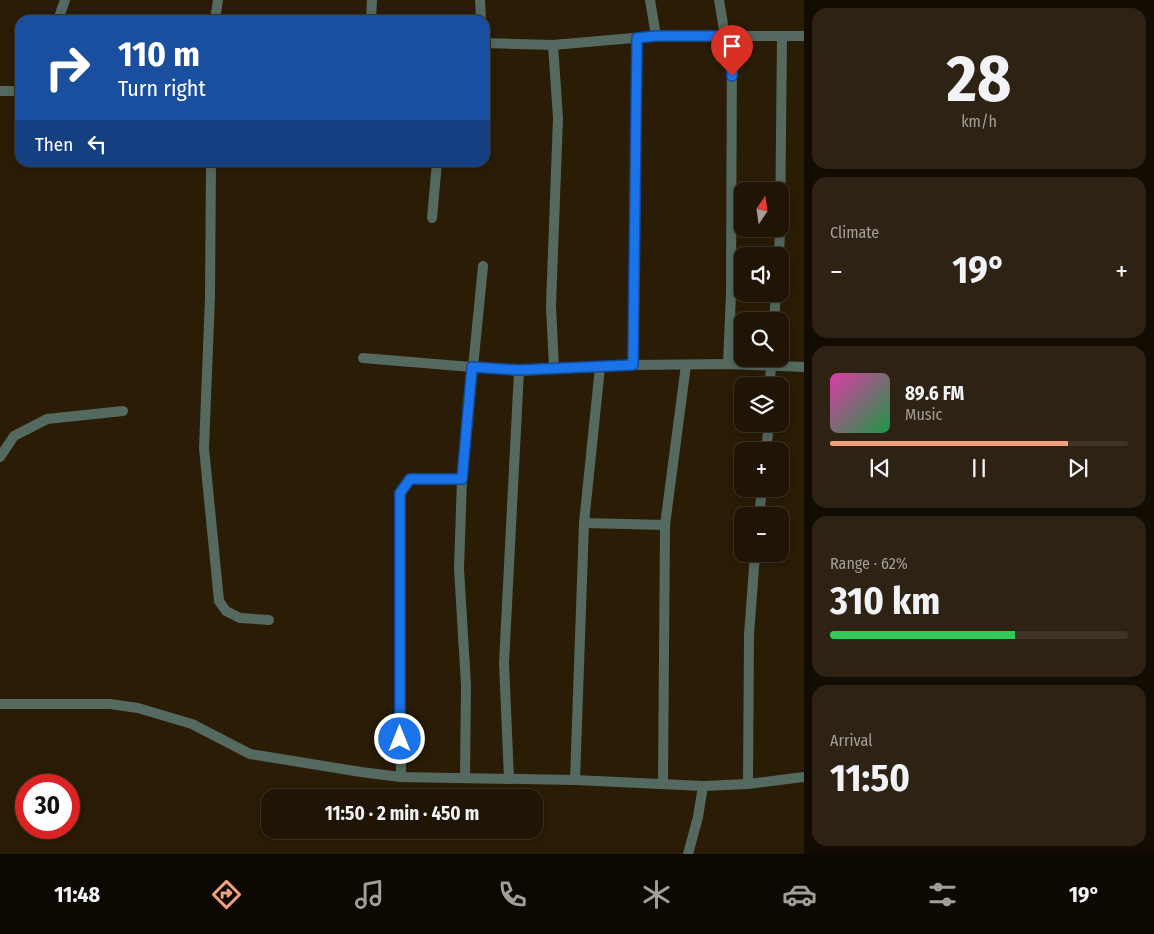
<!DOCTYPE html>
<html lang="en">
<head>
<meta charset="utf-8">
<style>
	body { margin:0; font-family:"Fira Sans Condensed",sans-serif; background:#2d2213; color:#f1f3f6; height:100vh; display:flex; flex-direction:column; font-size:19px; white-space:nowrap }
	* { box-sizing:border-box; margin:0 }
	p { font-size:16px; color:#a29f9a }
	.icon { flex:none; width:28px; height:28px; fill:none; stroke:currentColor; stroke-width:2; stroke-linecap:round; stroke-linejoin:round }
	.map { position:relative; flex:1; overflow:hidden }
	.side { display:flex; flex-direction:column; gap:8px; padding:8px; background:#120c02; width:350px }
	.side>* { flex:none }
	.top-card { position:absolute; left:15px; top:15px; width:475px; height:152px; border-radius:15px; box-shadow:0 2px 8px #0003,0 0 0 1px #3d3426; background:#1a4fa0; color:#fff; overflow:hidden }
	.needle { width:32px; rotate:13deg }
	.buttons { position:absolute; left:734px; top:182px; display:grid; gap:10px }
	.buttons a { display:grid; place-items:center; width:55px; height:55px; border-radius:10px; background:#201504; box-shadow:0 2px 8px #0003,0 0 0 1px #3d3426; font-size:25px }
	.speed { position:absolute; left:15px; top:774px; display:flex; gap:10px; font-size:25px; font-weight:700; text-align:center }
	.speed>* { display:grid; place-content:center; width:65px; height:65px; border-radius:50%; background:#201504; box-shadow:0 2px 8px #0003,0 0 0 1px #3d3426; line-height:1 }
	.speed .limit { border:8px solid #d22; background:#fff; color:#111 }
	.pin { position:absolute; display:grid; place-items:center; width:42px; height:42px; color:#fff; margin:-51px -21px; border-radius:50% 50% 50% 0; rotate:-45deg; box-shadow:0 0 5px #0007 }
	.pin .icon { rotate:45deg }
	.me { position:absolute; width:55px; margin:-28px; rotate:0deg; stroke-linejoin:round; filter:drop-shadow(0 0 4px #0008) }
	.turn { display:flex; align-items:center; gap:18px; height:105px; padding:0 20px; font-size:22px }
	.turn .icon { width:65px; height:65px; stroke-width:2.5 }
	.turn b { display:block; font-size:35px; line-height:42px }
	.then { display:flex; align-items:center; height:48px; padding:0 20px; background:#0003; gap:10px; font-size:19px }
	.big { font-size:38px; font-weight:700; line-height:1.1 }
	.side .tile { flex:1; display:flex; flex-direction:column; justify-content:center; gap:8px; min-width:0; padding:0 18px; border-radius:15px; background:#2d2213 }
	.side .dial { align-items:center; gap:0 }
	.dial b { font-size:65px; line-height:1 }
	.song { display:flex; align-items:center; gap:15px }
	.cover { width:60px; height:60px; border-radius:8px; background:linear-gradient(135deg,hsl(320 70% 55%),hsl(140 70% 35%)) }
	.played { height:5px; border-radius:2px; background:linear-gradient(90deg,#f1a17c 80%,#3d3426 80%) }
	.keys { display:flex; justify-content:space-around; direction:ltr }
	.heat { display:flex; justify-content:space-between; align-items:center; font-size:28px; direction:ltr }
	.charge { height:8px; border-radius:4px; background:linear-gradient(90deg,#34c759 62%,#3d3426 0) }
	.trip { position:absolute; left:261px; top:789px; width:282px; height:50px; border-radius:15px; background:#201504; box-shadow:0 2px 8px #0003,0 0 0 1px #3d3426; font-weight:700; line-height:50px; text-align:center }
	.tab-bar { display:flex; height:80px; justify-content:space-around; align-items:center; background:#0d0802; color:#a29f9a }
	.tab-bar .icon { width:35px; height:35px }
	.tab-bar .on { color:#f1a17c }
	.tab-bar b { font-size:22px; color:#f1f3f6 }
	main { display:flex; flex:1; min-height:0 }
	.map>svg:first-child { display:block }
</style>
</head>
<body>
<main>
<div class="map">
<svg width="804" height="854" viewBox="0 0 804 854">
	<rect width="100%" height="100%" fill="#2a1c05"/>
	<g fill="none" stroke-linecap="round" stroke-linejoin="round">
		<g stroke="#546960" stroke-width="10">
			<polyline points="480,0 481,20"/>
			<polyline points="650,0 656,36"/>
			<polyline points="719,0 725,36"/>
			<polyline points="58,20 65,0"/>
			<polyline points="215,20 218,0"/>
			<polyline points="371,20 372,0"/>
			<polyline points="485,43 553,45 656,36 804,36"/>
			<polyline points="553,45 558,118 551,306 554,368"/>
			<polyline points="0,91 20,91"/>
			<polyline points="211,162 210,297 204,448 219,601 226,611 240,618 269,620"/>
			<polyline points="432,218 437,162"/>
			<polyline points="779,256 780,231 782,37"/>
			<polyline points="774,321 776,294"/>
			<polyline points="363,358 519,371 633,365 728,364 804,367"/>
			<polyline points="728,364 731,294 732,36"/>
			<polyline points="633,365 637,38"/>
			<polyline points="770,386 771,360"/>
			<polyline points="766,451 769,424"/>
			<polyline points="0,457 14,436 47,419 123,411"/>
			<polyline points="759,516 762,489"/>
			<polyline points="584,523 665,525"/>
			<polyline points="0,704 110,704 138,708 192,724 250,754 361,772 401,777 575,780 703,786 748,784 804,777"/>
			<polyline points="401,777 400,493 410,479 462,479"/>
			<polyline points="465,778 466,685 459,569 462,479 483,266"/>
			<polyline points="509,779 504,663 519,371"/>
			<polyline points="575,780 584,523 600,367"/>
			<polyline points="663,783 665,525 686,365"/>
			<polyline points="748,784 749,635 755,554"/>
			<polyline points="688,854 698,817 703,786"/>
		</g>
	</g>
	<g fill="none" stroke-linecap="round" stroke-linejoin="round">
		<g stroke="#114b97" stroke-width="12">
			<polyline id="route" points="400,739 400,493 410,479 462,479 472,367 519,370 633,365 637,38 656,36 732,36 732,76"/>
		</g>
		<use href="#route" stroke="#1a73e8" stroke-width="9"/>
	</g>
</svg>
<div class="buttons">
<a><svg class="needle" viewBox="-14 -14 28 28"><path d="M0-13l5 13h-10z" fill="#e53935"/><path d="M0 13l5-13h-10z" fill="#a29f9a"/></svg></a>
<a><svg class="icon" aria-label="sound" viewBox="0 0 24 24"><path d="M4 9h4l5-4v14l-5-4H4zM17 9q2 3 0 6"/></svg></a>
<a><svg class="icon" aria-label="search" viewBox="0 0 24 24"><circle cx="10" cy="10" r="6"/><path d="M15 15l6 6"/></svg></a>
<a><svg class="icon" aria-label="layers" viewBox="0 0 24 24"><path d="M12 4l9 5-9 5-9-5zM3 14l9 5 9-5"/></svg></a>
<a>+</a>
<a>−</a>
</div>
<div class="speed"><div class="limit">30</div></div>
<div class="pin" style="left:732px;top:76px;background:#d93025"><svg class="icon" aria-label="arrive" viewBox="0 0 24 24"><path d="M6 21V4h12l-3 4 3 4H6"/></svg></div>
<svg class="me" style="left:400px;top:739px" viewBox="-20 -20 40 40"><circle r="17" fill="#1a73e8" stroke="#fff" stroke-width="3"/><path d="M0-11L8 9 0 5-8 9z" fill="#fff"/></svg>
<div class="trip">11:50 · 2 min · 450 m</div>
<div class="top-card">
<div class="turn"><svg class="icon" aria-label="right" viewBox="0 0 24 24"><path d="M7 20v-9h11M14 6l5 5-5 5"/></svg><div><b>110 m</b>Turn right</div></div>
<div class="then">Then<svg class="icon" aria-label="left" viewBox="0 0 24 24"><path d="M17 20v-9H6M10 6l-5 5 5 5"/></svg></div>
</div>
</div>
<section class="side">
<div class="tile dial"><b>28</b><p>km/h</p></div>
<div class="tile"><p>Climate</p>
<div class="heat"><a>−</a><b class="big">19°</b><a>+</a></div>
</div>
<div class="tile">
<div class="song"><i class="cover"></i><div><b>89.6 FM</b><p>Music</p></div></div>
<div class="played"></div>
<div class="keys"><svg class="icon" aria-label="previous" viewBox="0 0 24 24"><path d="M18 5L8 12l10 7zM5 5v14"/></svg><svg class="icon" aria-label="pause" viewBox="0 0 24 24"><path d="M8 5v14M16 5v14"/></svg><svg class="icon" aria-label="next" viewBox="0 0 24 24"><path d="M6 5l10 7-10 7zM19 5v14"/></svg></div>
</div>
<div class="tile"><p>Range · 62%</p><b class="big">310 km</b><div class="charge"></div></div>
<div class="tile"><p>Arrival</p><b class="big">11:50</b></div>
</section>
</main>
<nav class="tab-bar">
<b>11:48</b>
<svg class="icon on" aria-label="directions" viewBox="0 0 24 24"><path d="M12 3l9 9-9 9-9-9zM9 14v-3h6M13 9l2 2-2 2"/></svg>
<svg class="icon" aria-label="music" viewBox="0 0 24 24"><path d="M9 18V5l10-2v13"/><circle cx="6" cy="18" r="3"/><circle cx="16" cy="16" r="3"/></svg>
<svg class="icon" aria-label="phone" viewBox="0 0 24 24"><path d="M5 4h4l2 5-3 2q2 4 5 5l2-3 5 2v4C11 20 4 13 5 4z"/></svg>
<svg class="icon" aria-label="climate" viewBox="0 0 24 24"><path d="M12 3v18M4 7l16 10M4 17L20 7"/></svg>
<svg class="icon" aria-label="car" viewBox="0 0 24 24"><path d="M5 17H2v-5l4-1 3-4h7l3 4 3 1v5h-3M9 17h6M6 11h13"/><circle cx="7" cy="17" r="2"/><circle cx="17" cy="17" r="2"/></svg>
<svg class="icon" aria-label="filters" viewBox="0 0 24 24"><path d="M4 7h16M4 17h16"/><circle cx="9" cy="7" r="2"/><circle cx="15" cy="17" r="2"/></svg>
<b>19°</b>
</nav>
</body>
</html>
